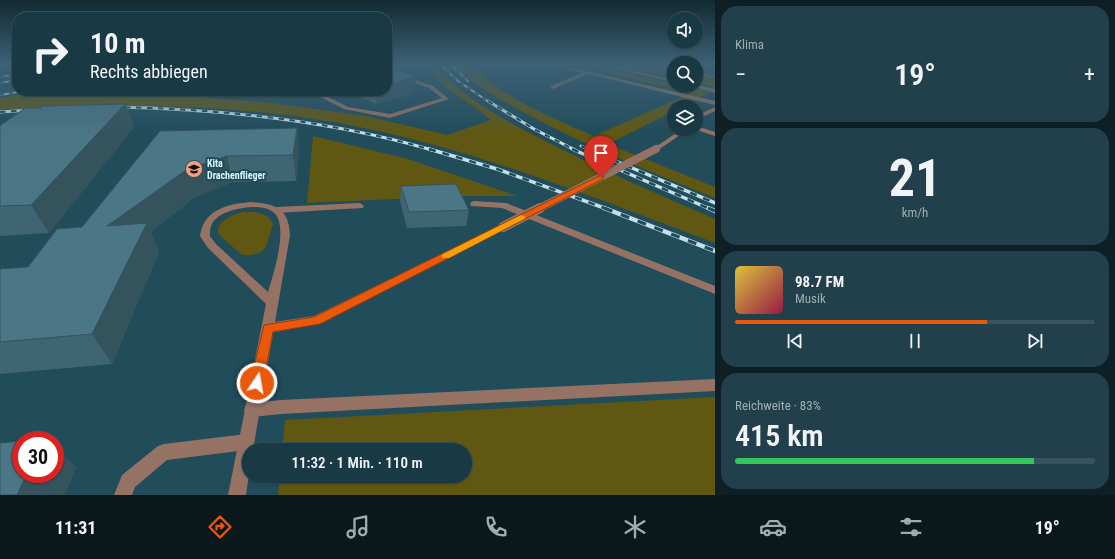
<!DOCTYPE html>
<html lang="de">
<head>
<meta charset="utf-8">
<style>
	body { margin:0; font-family:"Roboto Condensed",sans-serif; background:#22404b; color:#f1f3f6; height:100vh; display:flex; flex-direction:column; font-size:15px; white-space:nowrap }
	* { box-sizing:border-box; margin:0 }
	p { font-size:13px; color:#9facb2 }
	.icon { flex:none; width:22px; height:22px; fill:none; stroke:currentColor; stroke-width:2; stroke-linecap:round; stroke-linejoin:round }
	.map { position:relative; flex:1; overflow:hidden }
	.drawer { display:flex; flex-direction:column; gap:6px; padding:6px; background:#0e1f25; width:400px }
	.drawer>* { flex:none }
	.guide { position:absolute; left:12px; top:12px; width:380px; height:84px; border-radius:16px; box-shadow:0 1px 3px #0004,0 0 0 1px #37535d; background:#193944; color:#f1f3f6; overflow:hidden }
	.fabs { position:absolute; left:667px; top:12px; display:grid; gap:8px }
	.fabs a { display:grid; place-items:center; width:36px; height:36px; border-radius:50%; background:#193944; box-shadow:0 1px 3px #0004,0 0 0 1px #37535d; font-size:20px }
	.speed { position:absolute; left:12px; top:431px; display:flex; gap:8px; font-size:20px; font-weight:700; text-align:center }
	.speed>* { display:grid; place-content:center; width:52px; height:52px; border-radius:50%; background:#193944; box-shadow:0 1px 3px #0004,0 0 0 1px #37535d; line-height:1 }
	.speed .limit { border:6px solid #d22; background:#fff; color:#111 }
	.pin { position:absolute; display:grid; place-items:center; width:34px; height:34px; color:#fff; margin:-41px -17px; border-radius:50% 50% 50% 0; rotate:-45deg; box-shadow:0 0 4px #0007 }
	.pin .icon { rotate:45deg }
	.me { position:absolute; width:44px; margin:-22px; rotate:12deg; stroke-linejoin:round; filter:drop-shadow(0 0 3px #0008) }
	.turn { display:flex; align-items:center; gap:14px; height:84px; padding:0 12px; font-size:18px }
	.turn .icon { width:52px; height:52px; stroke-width:2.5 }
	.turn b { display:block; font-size:28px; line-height:34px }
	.big { font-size:30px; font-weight:600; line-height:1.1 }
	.drawer .widget { flex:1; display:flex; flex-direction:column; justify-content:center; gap:6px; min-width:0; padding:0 14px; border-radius:16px; background:#22404b }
	.drawer .dial { align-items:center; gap:0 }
	.dial b { font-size:52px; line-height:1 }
	.song { display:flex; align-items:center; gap:12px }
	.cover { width:48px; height:48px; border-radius:6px; background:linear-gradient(135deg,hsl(50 70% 55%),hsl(340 70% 35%)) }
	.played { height:4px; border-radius:2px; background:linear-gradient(90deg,#ea580c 70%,#37535d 70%) }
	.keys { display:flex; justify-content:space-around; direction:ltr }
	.heat { display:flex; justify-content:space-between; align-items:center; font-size:22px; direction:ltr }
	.charge { height:6px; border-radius:3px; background:linear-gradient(90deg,#34c759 83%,#37535d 0) }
	.trip { position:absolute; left:242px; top:443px; width:230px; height:40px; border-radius:20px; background:#193944; box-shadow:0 1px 3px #0004,0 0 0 1px #37535d; font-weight:600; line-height:40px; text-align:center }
	.tab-bar { display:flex; height:64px; justify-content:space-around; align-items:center; background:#0a171b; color:#9facb2 }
	.tab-bar .icon { width:28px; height:28px }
	.tab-bar .on { color:#ea580c }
	.tab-bar b { font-size:18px; color:#f1f3f6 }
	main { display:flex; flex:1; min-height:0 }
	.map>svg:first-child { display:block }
</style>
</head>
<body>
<main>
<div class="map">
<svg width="715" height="495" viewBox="0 0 715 495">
	<rect width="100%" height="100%" fill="#214c5a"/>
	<g fill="#605712">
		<path d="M424 64H434C466 102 514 125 557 147 609 173 662 196 715 219V243C600 200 485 153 364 128 244 103 122 103 0 110V98L38 91H198L207 98 264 102 337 112 366 116 447 135 491 120C470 102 441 89 424 64Z"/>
		<path d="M455 64H471C501 98 554 118 594 136L691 93 570 64H586L710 92 682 107H674V111L608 144 715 187V198C651 172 586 146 525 113 501 100 473 86 455 64Z"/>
		<polygon points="611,64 654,64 674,69 674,78"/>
		<polygon points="696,73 715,78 715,87 696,83"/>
		<polygon points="313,136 408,159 517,196 462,196 307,203"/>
		<path d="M242 212C255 212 268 211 273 224L266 247 260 253 250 255H242L219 235C214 222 232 215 242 212Z"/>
		<polygon points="715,397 715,495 278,495 280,476 465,476 465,450 282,450 285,420"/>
	</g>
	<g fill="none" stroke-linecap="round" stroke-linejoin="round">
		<g fill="#967265" fill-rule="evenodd">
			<polygon points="396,64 405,64 387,69 387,67"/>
			<polygon points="547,64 556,64 715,101 715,105 588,74 553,89 551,88 551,86 582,73"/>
			<polygon points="387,70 433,86 449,99 390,118 344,109 309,91 316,91 348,107 390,114 442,98 429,88 387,73"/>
			<polygon points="696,126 715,132 715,136 694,129 696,129"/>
			<polygon points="682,129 689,129 658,150 654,150 654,148"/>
			<polygon points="474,201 506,203 715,286 715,294 502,208 471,206 470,204 471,202"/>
			<polygon points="360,203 364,206 363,208 276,213 272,210 276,207"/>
			<polygon points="503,224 506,225 508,227 506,229 320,324 268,333 264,332 262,328 264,324 268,323 314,316"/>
			<polygon points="715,379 715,391 281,414 251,417 246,415 244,410 246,405 251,403 281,400"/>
			<polygon points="246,434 252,436 254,442 252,448 246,450 167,460 135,487 132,495 114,495 122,475 158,446 164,444"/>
		</g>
		<g fill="#967265" fill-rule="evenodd">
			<polygon points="656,64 674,67 674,69 656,65"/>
			<polygon points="696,72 715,76 715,78 696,74"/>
			<polygon points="715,107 715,111 696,120 696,116"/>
			<path d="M251 202C275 204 289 208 290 235L253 450H249V474L246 495H228L266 304 208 248 200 236C204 209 228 204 251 202ZM251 207C258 207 267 207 273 212 290 224 273 275 268 292L216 244 210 236C210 233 210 229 211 226 216 212 239 208 251 207Z"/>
		</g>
		<g fill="#967265" fill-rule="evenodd">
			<polygon points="595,64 605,64 674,80 674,82"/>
			<polygon points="687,85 696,85 715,89 715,93"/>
		</g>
		<g stroke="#c6e0e9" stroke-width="2">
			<g id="rail-far3">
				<polyline points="440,64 458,81 489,102"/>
				<polyline points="450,64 468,81"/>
				<polyline points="0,77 17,74"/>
				<polyline points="0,83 17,80"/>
				<polyline points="0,95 24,91"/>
			</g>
		</g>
		<g stroke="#c6e0e9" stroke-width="3">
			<g id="rail-far2">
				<polyline points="488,101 534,129 575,150"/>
				<path d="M114 107C221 109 329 120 432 150"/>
				<polyline points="0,112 32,110"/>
				<polyline points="581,146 590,150"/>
			</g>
		</g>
		<g stroke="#c6e0e9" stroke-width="3.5">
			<g id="rail-far1">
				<polyline points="429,149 497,169 607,209"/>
				<polyline points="572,149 710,209"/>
				<polyline points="587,149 715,203"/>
			</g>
		</g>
		<g stroke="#c6e0e9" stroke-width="4.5">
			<g id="rail">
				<polyline points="604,208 715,251"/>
				<polyline points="708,208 715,211"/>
			</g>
		</g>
		<use href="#rail-far3" stroke="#214c5a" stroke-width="1.5" stroke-dasharray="4.5" stroke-linecap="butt"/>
		<use href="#rail-far2" stroke="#214c5a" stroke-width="2" stroke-dasharray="5.5" stroke-linecap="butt"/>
		<use href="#rail-far1" stroke="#214c5a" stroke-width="2.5" stroke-dasharray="7" stroke-linecap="butt"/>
		<use href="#rail" stroke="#214c5a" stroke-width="3" stroke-dasharray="9" stroke-linecap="butt"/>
		<polyline stroke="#967265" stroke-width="8" points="538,209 656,149"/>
		<polyline stroke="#967265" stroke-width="10" points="503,227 540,208"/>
	</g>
	<g fill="#406572">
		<polygon points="416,77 414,93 376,104 348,91 387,91"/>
		<polygon points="269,91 295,91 276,95"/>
		<polygon points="125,104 134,127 49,233 0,236 0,126 41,108"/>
		<polygon points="297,128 299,152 296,181 233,182 195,197 151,232 159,252 112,364 0,374 0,269 28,267 82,227 160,131"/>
		<polygon points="401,186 469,210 466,226 407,228 400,201"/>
	</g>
	<g fill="#34535d">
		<polygon points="416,77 414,93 376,104 377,91 387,91 387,84"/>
		<polygon points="276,91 295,91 276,95"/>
		<polygon points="125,104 134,127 49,233 31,205"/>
		<polygon points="297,128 299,152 296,181 293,155"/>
		<polygon points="227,156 233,182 195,197 151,232 159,252 112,364 92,334 107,226 186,170"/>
		<polygon points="55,448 77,467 65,495 17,495 27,474 55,474"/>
	</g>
	<g fill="#4a7685" stroke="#34535d">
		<polygon points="387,66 416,77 387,84"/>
		<polygon points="125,104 31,205 0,206 0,126 25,108 41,108 43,106"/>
		<polygon points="297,128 293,155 227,156 194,167 186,170 107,226 147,223 92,334 0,342 0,269 28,267 57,229 82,227 160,131"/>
		<polygon points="456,184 469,210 409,212 401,186"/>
		<polygon points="45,439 44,440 33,440"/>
		<polygon points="21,441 21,474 27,474 17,495 0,495 0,443"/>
	</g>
	<linearGradient id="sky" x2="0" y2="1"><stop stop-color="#122a32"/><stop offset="0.48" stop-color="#3d6176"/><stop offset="1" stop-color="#3d6176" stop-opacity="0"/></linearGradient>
	<rect width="715" height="134" fill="url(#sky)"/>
	<polygon fill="#ea580c" stroke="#983908" points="601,175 603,176 603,179 320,324 273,332 263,383 261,387 257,389 252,387 250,383 264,325 314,317"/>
	<polygon fill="#f59e0b" points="521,215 524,216 526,218 524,219 449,258 443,258 441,256 443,254"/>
	<defs>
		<g id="school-disc" transform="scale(0.9)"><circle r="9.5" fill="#f2a080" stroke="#214c5a"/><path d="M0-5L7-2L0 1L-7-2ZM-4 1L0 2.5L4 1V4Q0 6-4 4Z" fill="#111"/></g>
	</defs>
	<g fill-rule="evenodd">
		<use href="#school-disc" x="194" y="169"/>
	</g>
	<g text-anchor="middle" stroke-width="4" stroke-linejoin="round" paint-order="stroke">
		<g font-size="10" font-weight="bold" fill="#ddf4fd" stroke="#214c5a" text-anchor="start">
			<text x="207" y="167">Kita<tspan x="207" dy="12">Drachenflieger</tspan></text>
		</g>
	</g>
</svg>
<div class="fabs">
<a><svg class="icon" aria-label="sound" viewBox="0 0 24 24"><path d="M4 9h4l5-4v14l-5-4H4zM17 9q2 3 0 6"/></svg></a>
<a><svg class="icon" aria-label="search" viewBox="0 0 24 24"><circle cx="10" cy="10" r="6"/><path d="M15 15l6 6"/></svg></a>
<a><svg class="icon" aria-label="layers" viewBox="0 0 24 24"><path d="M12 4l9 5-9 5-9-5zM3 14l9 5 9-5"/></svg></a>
</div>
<div class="speed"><div class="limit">30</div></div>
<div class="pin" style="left:601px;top:177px;background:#d93025"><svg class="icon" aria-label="arrive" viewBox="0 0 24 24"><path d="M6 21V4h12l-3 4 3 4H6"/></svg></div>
<svg class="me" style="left:257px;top:383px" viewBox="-20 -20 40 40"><circle r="17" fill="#ea580c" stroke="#fff" stroke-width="3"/><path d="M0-11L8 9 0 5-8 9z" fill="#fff"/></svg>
<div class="trip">11:32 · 1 Min. · 110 m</div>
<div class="guide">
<div class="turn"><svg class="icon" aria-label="right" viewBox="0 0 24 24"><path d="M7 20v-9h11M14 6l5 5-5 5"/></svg><div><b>10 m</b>Rechts abbiegen</div></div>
</div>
</div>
<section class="drawer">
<div class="widget"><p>Klima</p>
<div class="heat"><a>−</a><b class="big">19°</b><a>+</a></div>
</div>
<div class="widget dial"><b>21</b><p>km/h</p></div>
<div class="widget">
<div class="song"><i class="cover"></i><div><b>98.7 FM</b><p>Musik</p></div></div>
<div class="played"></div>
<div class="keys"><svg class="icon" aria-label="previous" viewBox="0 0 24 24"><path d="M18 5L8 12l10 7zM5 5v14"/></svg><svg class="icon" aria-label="pause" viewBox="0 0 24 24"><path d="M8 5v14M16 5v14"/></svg><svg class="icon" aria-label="next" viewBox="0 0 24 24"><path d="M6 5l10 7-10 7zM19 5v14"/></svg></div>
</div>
<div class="widget"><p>Reichweite · 83%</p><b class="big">415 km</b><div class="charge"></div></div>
</section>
</main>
<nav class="tab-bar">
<b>11:31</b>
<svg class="icon on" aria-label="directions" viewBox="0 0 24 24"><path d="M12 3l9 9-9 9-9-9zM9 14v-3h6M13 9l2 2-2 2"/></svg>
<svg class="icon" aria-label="music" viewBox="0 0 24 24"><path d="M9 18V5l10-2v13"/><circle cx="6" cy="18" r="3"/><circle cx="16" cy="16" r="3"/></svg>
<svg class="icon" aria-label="phone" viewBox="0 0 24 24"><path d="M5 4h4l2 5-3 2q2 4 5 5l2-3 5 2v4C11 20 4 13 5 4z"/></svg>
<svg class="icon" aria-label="climate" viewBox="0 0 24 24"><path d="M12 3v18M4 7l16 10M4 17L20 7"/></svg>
<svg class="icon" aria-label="car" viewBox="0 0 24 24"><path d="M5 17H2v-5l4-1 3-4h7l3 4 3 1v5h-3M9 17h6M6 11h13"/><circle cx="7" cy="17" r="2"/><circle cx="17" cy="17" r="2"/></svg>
<svg class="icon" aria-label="filters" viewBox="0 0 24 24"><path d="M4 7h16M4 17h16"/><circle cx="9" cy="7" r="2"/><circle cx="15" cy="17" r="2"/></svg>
<b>19°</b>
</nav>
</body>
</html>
